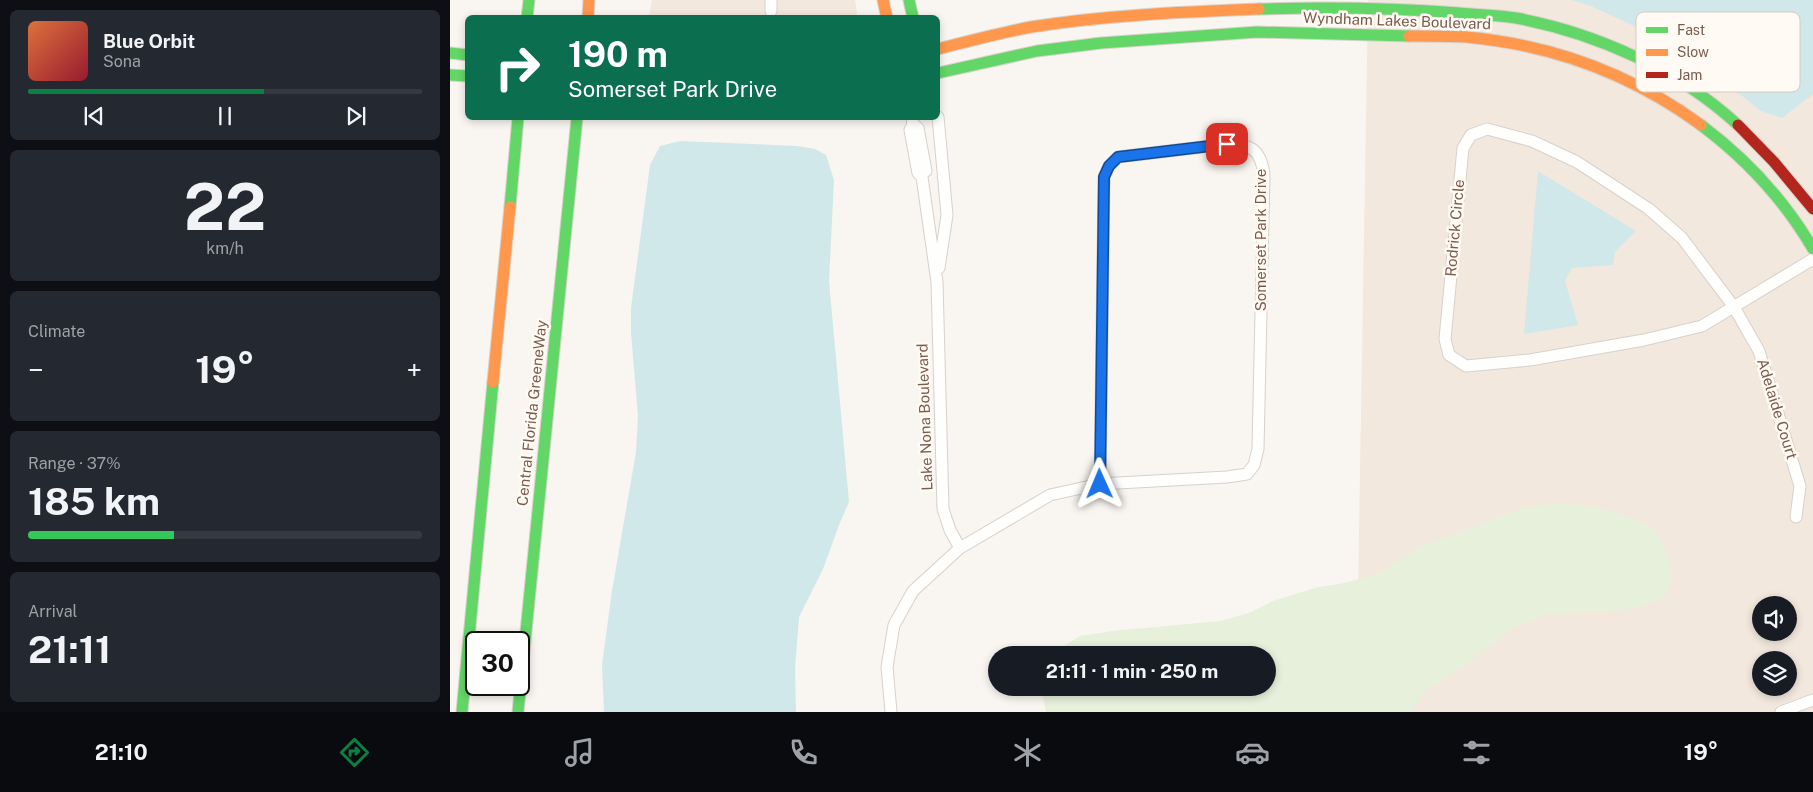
<!DOCTYPE html>
<html lang="en">
<head>
<meta charset="utf-8">
<style>
	body { margin:0; font-family:"Public Sans",sans-serif; background:#242831; color:#f1f3f6; height:100vh; display:flex; flex-direction:column; font-size:19px; white-space:nowrap }
	* { box-sizing:border-box; margin:0 }
	p { font-size:16px; color:#9ea1a6 }
	.icon { flex:none; width:28px; height:28px; fill:none; stroke:currentColor; stroke-width:2; stroke-linecap:round; stroke-linejoin:round }
	.map { position:relative; flex:1; overflow:hidden }
	.panel { display:flex; flex-direction:column; gap:10px; padding:10px; background:#0d0f14; width:450px }
	.panel>* { flex:none }
	.hud { position:absolute; left:15px; top:15px; width:475px; height:105px; border-radius:8px; box-shadow:0 2px 8px #0003; background:#0b6e4f; color:#fff; overflow:hidden }
	.fabs { position:absolute; left:1302px; top:596px; display:grid; gap:10px }
	.fabs a { display:grid; place-items:center; width:45px; height:45px; border-radius:50%; background:#171b24; box-shadow:0 2px 8px #0003; font-size:25px }
	.speed { position:absolute; left:15px; top:631px; display:flex; gap:10px; font-size:25px; font-weight:700; text-align:center }
	.speed>* { display:grid; place-content:center; width:65px; height:65px; border-radius:50%; background:#171b24; box-shadow:0 2px 8px #0003; line-height:1 }
	.speed .limit { border:2px solid #111; border-radius:8px; background:#fff; color:#111 }
	.pin { position:absolute; display:grid; place-items:center; width:42px; height:42px; color:#fff; margin:-21px; border-radius:10px; box-shadow:0 2px 8px #0006 }
	.me { position:absolute; width:55px; margin:-28px; rotate:359deg; stroke-linejoin:round; filter:drop-shadow(0 0 4px #0008) }
	.turn { display:flex; align-items:center; gap:18px; height:105px; padding:0 20px; font-size:22px }
	.turn .icon { width:65px; height:65px; stroke-width:2.5 }
	.turn b { display:block; font-size:35px; line-height:42px }
	.big { font-size:38px; font-weight:700; line-height:1.1 }
	.panel .card { flex:1; display:flex; flex-direction:column; justify-content:center; gap:8px; min-width:0; padding:0 18px; border-radius:8px; background:#242831 }
	.panel .dial { align-items:center; gap:0 }
	.dial b { font-size:65px; line-height:1 }
	.song { display:flex; align-items:center; gap:15px }
	.cover { width:60px; height:60px; border-radius:8px; background:linear-gradient(135deg,hsl(20 70% 55%),hsl(350 70% 35%)) }
	.played { height:5px; border-radius:2px; background:linear-gradient(90deg,#0b8043 60%,#363941 60%) }
	.keys { display:flex; justify-content:space-around; direction:ltr }
	.heat { display:flex; justify-content:space-between; align-items:center; font-size:28px; direction:ltr }
	.charge { height:8px; border-radius:4px; background:linear-gradient(90deg,#34c759 37%,#363941 0) }
	.trip { position:absolute; left:538px; top:646px; width:288px; height:50px; border-radius:25px; background:#171b24; box-shadow:0 2px 8px #0003; font-weight:700; line-height:50px; text-align:center }
	.tab-bar { display:flex; height:80px; justify-content:space-around; align-items:center; background:#090b0e; color:#9ea1a6 }
	.tab-bar .icon { width:35px; height:35px }
	.tab-bar .on { color:#0b8043 }
	.tab-bar b { font-size:22px; color:#f1f3f6 }
	main { display:flex; flex:1; min-height:0 }
	.map>svg:first-child { display:block }
</style>
</head>
<body>
<main>
<section class="panel">
<div class="card">
<div class="song"><i class="cover"></i><div><b>Blue Orbit</b><p>Sona</p></div></div>
<div class="played"></div>
<div class="keys"><svg class="icon" aria-label="previous" viewBox="0 0 24 24"><path d="M18 5L8 12l10 7zM5 5v14"/></svg><svg class="icon" aria-label="pause" viewBox="0 0 24 24"><path d="M8 5v14M16 5v14"/></svg><svg class="icon" aria-label="next" viewBox="0 0 24 24"><path d="M6 5l10 7-10 7zM19 5v14"/></svg></div>
</div>
<div class="card dial"><b>22</b><p>km/h</p></div>
<div class="card"><p>Climate</p>
<div class="heat"><a>−</a><b class="big">19°</b><a>+</a></div>
</div>
<div class="card"><p>Range · 37%</p><b class="big">185 km</b><div class="charge"></div></div>
<div class="card"><p>Arrival</p><b class="big">21:11</b></div>
</section>
<div class="map">
<svg width="1363" height="712" viewBox="0 0 1363 712">
	<rect width="100%" height="100%" fill="#f9f5f0"/>
	<g fill="#f2e8de" fill-rule="evenodd">
		<polygon points="202,0 405,0 407,13 406,18 199,18"/>
		<path d="M918 0H1363V712H906ZM1311 605H1339V632H1311ZM1311 660H1339V688H1311Z"/>
	</g>
	<polygon fill="#e7f0db" points="1115,503 1162,511 1203,527 1218,552 1222,577 1214,598 1196,605 1174,610 1096,614 1063,628 1013,667 978,688 960,712 596,712 593,697 594,688 816,688 816,655 606,655 611,648 630,636 662,631 770,621 799,613 823,601 868,587 890,584 929,574 969,548 1073,508"/>
	<g fill="#d0e8ea">
		<polygon points="1122,0 1363,0 1363,94 1332,118 1311,111 1235,50 1141,6"/>
		<polygon points="230,141 347,146 365,149 376,155 384,180 379,281 399,502 389,525 373,569 349,617 345,668 346,712 154,712 152,665 162,591 186,452 188,416 181,333 181,308 200,165 210,146"/>
		<polygon points="1088,171 1186,231 1165,252 1163,265 1122,268 1115,281 1128,325 1074,334"/>
	</g>
	<g fill="none" stroke-linecap="round" stroke-linejoin="round">
		<g stroke="#d7d1cb" stroke-width="13">
			<g id="street">
				<polyline points="321,0 321,11"/>
				<polyline points="488,117 497,215 489,268"/>
				<polyline points="462,118 463,124 468,128 476,171"/>
				<polyline points="463,124 460,130 468,173 472,177 487,282 493,509 500,530 510,548"/>
				<polyline points="1346,517 1350,486 1309,351 1284,307 1232,238 1199,209 1127,162 1082,141 1037,129 1021,135 1013,148 995,339 999,355 1016,366 1080,360 1194,340 1252,326 1363,259"/>
				<path d="M441 712 437 667 444 625 463 591 510 548 600 495 650 484 777 477 797 474 804 465 808 449 814 174C810 148 801 145 777 144L668 157 659 166 654 177 650 484"/>
				<polyline points="1331,712 1363,700"/>
			</g>
		</g>
		<g stroke="#d9d2cb" stroke-width="13">
			<g id="fast">
				<polyline points="459,0 463,18"/>
				<path d="M809 9C876 7 943 8 1009 13 1028 15 1047 15 1066 18 1146 33 1227 69 1288 125"/>
				<polyline points="77,18 79,0"/>
				<polyline points="0,53 18,55"/>
				<polyline points="488,73 587,51 651,43 807,32 959,36"/>
				<polyline points="0,75 18,76"/>
				<path d="M1251 125C1295 158 1335 201 1363 249"/>
				<polyline points="60,207 68,118"/>
				<polyline points="12,712 43,382"/>
				<polyline points="68,712 127,118"/>
			</g>
		</g>
		<g stroke="#d9d2cb" stroke-width="13">
			<g id="slow">
				<polyline points="433,0 437,18"/>
				<polyline points="138,18 139,0"/>
				<path d="M959 36C977 36 997 36 1016 37 1103 45 1180 73 1251 125"/>
				<path d="M488 49C519 41 550 33 581 27 656 15 733 12 809 9"/>
				<polyline points="43,382 60,207"/>
			</g>
		</g>
		<g stroke="#d9d2cb" stroke-width="13">
			<polyline id="jam" points="1288,125 1324,162 1363,209"/>
		</g>
		<use href="#street" stroke="#fefefd" stroke-width="11"/>
		<use href="#fast" stroke="#63d668" stroke-width="11"/>
		<use href="#slow" stroke="#ff974d" stroke-width="11"/>
		<use href="#jam" stroke="#b3261e" stroke-width="11"/>
	</g>
	<g fill="none" stroke-linecap="round" stroke-linejoin="round">
		<g stroke="#114b97" stroke-width="12">
			<polyline id="route" points="650,484 654,177 659,166 668,157 777,144"/>
		</g>
		<use href="#route" stroke="#1a73e8" stroke-width="9"/>
	</g>
	<g text-anchor="middle" stroke-width="5" stroke-linejoin="round" paint-order="stroke">
		<g font-size="15" fill="#7a5c4d" stroke="#fffaf3">
			<text transform="translate(947 21) rotate(2)" y="5">Wyndham Lakes Boulevard</text>
			<text transform="translate(1005 228) rotate(-85)" y="5">Rodrick Circle</text>
			<text transform="translate(811 240) rotate(-90)" y="5">Somerset Park Drive</text>
			<text transform="translate(1327 409) rotate(73)" y="5">Adelaide Court</text>
			<text transform="translate(82 413) rotate(-84)" y="5">Central Florida GreeneWay</text>
			<text transform="translate(475 417) rotate(-92)" y="5">Lake Nona Boulevard</text>
		</g>
	</g>
	<rect x="1186" y="12" width="164" height="80" rx="8" fill="#fffaf3" stroke="#d7cbc1" stroke-width="1"/>
	<rect x="1196" y="27" width="22" height="6" fill="#63d668"/>
	<rect x="1196" y="49" width="22" height="7" fill="#ff974d"/>
	<rect x="1196" y="72" width="22" height="6" fill="#b3261e"/>
	<g font-size="14" fill="#7a5c4d">
		<text x="1227" y="35">Fast</text>
		<text x="1227" y="57">Slow</text>
		<text x="1227" y="80">Jam</text>
	</g>
</svg>
<div class="fabs">
<a><svg class="icon" aria-label="sound" viewBox="0 0 24 24"><path d="M4 9h4l5-4v14l-5-4H4zM17 9q2 3 0 6"/></svg></a>
<a><svg class="icon" aria-label="layers" viewBox="0 0 24 24"><path d="M12 4l9 5-9 5-9-5zM3 14l9 5 9-5"/></svg></a>
</div>
<div class="speed"><div class="limit">30</div></div>
<div class="pin" style="left:777px;top:144px;background:#d93025"><svg class="icon" aria-label="arrive" viewBox="0 0 24 24"><path d="M6 21V4h12l-3 4 3 4H6"/></svg></div>
<svg class="me" style="left:650px;top:484px" viewBox="-20 -20 40 40"><path d="M0-17L14 15 0 8-14 15z" fill="#1a73e8" stroke="#fff" stroke-width="4"/></svg>
<div class="trip">21:11 · 1 min · 250 m</div>
<div class="hud">
<div class="turn"><svg class="icon" aria-label="right" viewBox="0 0 24 24"><path d="M7 20v-9h11M14 6l5 5-5 5"/></svg><div><b>190 m</b>Somerset Park Drive</div></div>
</div>
</div>
</main>
<nav class="tab-bar">
<b>21:10</b>
<svg class="icon on" aria-label="directions" viewBox="0 0 24 24"><path d="M12 3l9 9-9 9-9-9zM9 14v-3h6M13 9l2 2-2 2"/></svg>
<svg class="icon" aria-label="music" viewBox="0 0 24 24"><path d="M9 18V5l10-2v13"/><circle cx="6" cy="18" r="3"/><circle cx="16" cy="16" r="3"/></svg>
<svg class="icon" aria-label="phone" viewBox="0 0 24 24"><path d="M5 4h4l2 5-3 2q2 4 5 5l2-3 5 2v4C11 20 4 13 5 4z"/></svg>
<svg class="icon" aria-label="climate" viewBox="0 0 24 24"><path d="M12 3v18M4 7l16 10M4 17L20 7"/></svg>
<svg class="icon" aria-label="car" viewBox="0 0 24 24"><path d="M5 17H2v-5l4-1 3-4h7l3 4 3 1v5h-3M9 17h6M6 11h13"/><circle cx="7" cy="17" r="2"/><circle cx="17" cy="17" r="2"/></svg>
<svg class="icon" aria-label="filters" viewBox="0 0 24 24"><path d="M4 7h16M4 17h16"/><circle cx="9" cy="7" r="2"/><circle cx="15" cy="17" r="2"/></svg>
<b>19°</b>
</nav>
</body>
</html>
